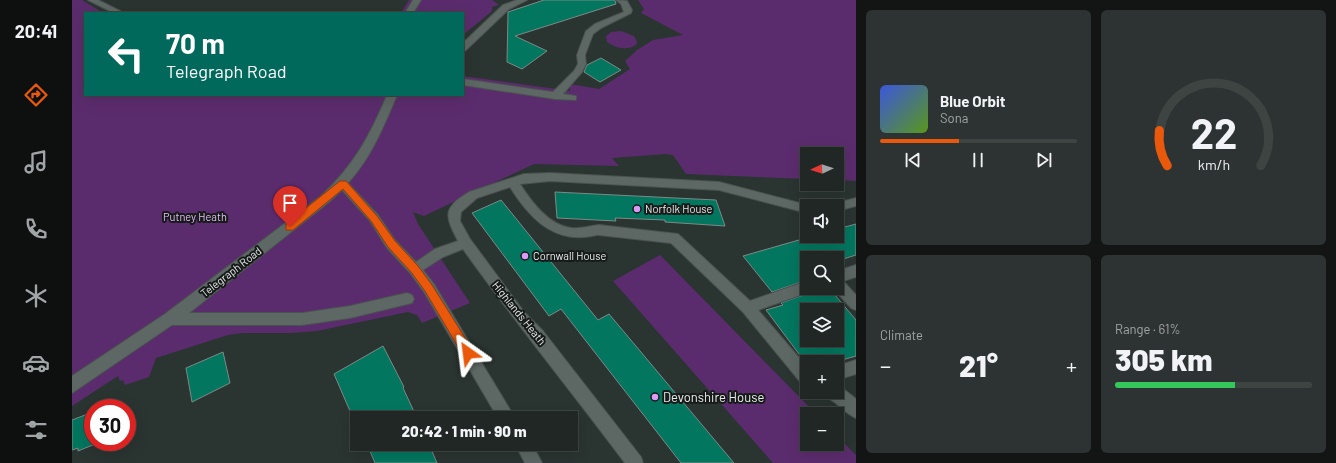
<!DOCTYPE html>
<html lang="en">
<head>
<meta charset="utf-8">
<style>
	body { margin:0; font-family:Barlow,sans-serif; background:#2d3332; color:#f1f3f6; height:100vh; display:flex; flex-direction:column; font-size:15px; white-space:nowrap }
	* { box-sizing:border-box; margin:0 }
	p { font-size:13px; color:#a2a5a7 }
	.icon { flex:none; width:22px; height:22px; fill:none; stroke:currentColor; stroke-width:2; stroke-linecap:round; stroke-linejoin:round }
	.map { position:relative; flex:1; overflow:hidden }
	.panel { display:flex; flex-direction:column; gap:10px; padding:10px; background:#121514; width:480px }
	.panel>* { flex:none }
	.guide { position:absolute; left:12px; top:12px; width:380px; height:84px; border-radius:0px; box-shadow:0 4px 16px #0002,0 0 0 1px #3d4442; background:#00695c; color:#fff; overflow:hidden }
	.needle { width:26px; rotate:266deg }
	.fabs { position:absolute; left:728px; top:147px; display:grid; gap:8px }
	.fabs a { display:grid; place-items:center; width:44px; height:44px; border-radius:0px; background:#202725; box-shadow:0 4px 16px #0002,0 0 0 1px #3d4442; font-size:20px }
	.speed { position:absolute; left:12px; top:399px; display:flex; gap:8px; font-size:20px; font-weight:700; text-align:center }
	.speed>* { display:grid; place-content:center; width:52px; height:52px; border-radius:50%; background:#202725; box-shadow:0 4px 16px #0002,0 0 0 1px #3d4442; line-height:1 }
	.speed .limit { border:6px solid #d22; background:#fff; color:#111 }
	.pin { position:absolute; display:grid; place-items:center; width:34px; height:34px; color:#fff; margin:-41px -17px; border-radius:50% 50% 50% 0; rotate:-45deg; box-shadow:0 0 4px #0007 }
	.pin .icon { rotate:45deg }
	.me { position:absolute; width:44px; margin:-22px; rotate:329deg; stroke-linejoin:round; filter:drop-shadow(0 0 3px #0008) }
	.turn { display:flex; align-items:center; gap:14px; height:84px; padding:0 16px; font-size:18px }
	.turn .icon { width:52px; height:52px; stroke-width:2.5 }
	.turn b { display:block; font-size:28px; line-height:34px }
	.big { font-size:30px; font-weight:800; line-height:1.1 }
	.panel .tile { flex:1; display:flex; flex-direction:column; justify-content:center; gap:6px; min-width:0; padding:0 14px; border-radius:6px; background:#2d3332 }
	.panel .dial { align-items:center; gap:0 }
	.dial svg { height:104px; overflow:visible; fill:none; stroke:#3d4442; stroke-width:7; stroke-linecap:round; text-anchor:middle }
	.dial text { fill:#f1f3f6; stroke:none }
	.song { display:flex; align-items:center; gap:12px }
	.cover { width:48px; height:48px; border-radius:6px; background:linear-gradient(135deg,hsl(230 70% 55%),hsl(90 70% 35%)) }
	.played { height:4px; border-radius:2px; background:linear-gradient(90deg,#ea580c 40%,#3d4442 40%) }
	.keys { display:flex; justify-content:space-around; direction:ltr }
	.heat { display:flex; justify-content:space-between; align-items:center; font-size:22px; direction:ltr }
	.charge { height:6px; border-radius:3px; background:linear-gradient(90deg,#34c759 61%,#3d4442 0) }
	.panel .tiles { flex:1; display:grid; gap:10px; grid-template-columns:repeat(2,1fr) }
	.trip { position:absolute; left:278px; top:411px; width:228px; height:40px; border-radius:0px; background:#202725; box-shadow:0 4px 16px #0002,0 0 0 1px #3d4442; font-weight:800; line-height:40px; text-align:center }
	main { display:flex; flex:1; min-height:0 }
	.tab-bar { display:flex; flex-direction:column; width:72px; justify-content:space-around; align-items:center; background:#0d100f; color:#a2a5a7 }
	.tab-bar .icon { width:28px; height:28px }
	.tab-bar .active { color:#ea580c }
	.tab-bar b { font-size:18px; color:#f1f3f6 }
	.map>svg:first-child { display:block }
</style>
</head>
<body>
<main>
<nav class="tab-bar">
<b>20:41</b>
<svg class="icon active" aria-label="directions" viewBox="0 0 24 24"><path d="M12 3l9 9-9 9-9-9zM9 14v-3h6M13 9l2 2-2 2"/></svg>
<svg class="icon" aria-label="music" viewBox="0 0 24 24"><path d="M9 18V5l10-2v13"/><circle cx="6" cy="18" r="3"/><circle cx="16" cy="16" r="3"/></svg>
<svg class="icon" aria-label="phone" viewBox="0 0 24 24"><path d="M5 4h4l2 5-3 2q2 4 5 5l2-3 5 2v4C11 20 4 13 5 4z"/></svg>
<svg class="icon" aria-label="climate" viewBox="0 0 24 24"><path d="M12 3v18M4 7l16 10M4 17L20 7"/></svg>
<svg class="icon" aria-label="car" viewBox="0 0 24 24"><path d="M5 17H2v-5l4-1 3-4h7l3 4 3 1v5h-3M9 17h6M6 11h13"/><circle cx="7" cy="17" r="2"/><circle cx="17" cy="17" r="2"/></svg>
<svg class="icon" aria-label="filters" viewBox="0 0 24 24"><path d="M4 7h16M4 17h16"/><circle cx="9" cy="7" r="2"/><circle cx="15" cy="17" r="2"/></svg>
</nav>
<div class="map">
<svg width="784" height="463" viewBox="0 0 784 463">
	<rect width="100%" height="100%" fill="#2a3431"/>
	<g fill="#5b2c6d">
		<polygon points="0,0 10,0 31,13 13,13 13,95 391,95 391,76 498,91 498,84 527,89 558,69 553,61 565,50 581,40 611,35 569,13 572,9 566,0 784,0 784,181 765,180 765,154 735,154 735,179 614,174 601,155 594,154 540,158 547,166 462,164 352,216 341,212 346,224 398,303 350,323 345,315 336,312 245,331 219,333 170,333 156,335 84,358 77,377 53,385 51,380 48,381 46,376 0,406"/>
		<polygon points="337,0 420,0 427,5 420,7 420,11 391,35 391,13 329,13"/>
		<path d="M549 31 562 36 565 42 564 45C555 51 543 48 535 42L534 36 539 32Z"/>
		<polygon points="588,255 744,414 735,414 735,444 765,444 765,436 784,455 784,463 701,463 541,281"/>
	</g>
	<g fill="#03765f" stroke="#7e8985" fill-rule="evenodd">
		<polygon points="472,0 543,0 544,4 443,36 475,51 450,69 435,62 436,12"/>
		<polygon points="529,58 549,70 528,82 512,72 515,65"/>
		<polygon points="483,192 644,200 653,226 593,222 593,220 543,218 544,221 485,218"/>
		<polygon points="429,200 526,320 537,314 662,463 609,463 489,309 477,316 400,213"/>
		<polygon points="784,224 784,255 765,261 765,258 735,258 735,280 700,292 671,256 741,236 765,236 765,229"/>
		<path d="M742 288H757L784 320V356L763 362H733L694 310 711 305 709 303 740 292ZM735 310H765V340H735Z"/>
		<polygon points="311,346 332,387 331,388 345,418 285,418 284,416 281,418 262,374"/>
		<polygon points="151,352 158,383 120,402 114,368"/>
		<polygon points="21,412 21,442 28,442 6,451 6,448 0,450 0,420"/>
		<polygon points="295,444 357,444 365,463 303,463"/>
	</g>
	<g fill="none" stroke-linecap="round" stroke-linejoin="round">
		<g stroke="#4a5250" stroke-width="2">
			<g id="service">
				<polygon points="527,225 606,234 678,301 735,281 735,288 741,288 740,291 686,310 735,367 735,386 730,384 671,312 599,243 527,235 523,233 521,230 523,227"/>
				<polygon points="784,265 784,277 771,281 784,295 784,310 779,308 761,288 765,288 765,271"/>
				<polygon points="784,360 784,374 765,380 765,366"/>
				<path d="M765 387 774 391 784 399V418C772 413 766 402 754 397L751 392H765Z"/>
			</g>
		</g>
		<g stroke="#4a5250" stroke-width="2">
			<g id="minor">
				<polygon points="16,0 26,0 52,13 42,13"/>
				<polygon points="341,0 349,0 341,13 333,13"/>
				<polygon points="445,0 455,0 437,9 394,50 391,51 391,43 431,5"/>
				<polygon points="544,0 555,1 560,10 559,13 529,28 521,34 513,55 514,64 510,72 491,94 504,96 504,100 483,99 391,85 391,79 481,92 502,71 506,64 505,55 514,31 523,24 552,12 549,4"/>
				<path d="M315 95H325C312 126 299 158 276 183L306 215 323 240 344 262 363 249 386 241C373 216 370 208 397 192L452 174 478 173 647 182 739 206H735V213L647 190 478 181 448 184C459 201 476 225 499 228 508 229 518 226 527 225L531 227 533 230 531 233C487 248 460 222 438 187L405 198 389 212 388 221 398 239 452 312 471 331 569 457 571 463H553C499 391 443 322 391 249L371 257 351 270 362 284 443 418H426L352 292 338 273 315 248 298 221 270 190 257 202 117 313H230L278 306 335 293 340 295 342 299 340 303 278 318 230 325H100L0 393V376L93 314 249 196C282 165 298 136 315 95Z"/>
				<polygon points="784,198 784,206 765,211 765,206 760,206 761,204"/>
				<polygon points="443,444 460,444 470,463 453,463"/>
			</g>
		</g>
		<use href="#service" fill="#5d6764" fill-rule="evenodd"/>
		<use href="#minor" fill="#5d6764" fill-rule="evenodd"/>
	</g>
	<polygon fill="#ea580c" stroke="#983908" points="268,181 274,181 305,216 323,241 346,266 360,285 400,349 401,353 400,357 396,358 392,357 353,291 339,272 316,247 299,221 271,189 221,230 214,230 214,224"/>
	<g fill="#da9af6" stroke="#161a19" stroke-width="1.5">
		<circle cx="565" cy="209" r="4"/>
		<circle cx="453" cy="256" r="4"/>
		<circle cx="583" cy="397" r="4"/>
	</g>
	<g text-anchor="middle" stroke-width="4" stroke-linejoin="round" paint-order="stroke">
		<g font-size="11" fill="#e7edeb" stroke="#161a19" text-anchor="start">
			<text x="573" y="213">Norfolk House</text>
			<text x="461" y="260">Cornwall House</text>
		</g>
		<g font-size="11" fill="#e6bef9" stroke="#161a19">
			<text x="123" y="221">Putney Heath</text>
		</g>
		<g font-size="11" fill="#e7edeb" stroke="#161a19">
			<text transform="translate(159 272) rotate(-38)" y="4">Telegraph Road</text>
			<text transform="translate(447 313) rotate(51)" y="4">Highlands Heath</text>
		</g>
		<g font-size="13" fill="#e7edeb" stroke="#161a19" text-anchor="start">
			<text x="591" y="402">Devonshire House</text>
		</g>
	</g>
</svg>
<div class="fabs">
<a><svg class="needle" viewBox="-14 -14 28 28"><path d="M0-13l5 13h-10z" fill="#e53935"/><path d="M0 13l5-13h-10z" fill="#a2a5a7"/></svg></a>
<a><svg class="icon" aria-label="sound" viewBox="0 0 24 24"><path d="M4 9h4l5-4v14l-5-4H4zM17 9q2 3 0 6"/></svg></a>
<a><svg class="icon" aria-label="search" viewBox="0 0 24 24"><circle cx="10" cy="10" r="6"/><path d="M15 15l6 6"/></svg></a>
<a><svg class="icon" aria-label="layers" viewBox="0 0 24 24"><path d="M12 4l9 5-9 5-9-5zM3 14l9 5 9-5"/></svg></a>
<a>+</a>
<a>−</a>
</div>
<div class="speed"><div class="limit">30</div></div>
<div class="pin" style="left:218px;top:227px;background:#d93025"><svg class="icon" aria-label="arrive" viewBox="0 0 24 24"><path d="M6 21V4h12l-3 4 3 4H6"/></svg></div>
<svg class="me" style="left:396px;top:353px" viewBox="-20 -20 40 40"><path d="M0-17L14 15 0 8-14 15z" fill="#ea580c" stroke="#fff" stroke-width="4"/></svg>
<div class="trip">20:42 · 1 min · 90 m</div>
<div class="guide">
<div class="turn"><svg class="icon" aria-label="left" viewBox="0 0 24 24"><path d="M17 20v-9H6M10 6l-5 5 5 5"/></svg><div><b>70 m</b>Telegraph Road</div></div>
</div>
</div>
<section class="panel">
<div class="tiles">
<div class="tile">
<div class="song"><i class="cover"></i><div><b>Blue Orbit</b><p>Sona</p></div></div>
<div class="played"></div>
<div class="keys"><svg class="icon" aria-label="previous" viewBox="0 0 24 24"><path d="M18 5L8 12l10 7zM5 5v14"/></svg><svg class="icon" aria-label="pause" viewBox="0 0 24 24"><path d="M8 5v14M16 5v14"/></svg><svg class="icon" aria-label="next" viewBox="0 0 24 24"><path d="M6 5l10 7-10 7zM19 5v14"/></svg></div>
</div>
<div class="tile dial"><svg viewBox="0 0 100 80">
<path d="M14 69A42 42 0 1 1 86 69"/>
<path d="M14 69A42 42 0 0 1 8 42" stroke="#ea580c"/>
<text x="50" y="56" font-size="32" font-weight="700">22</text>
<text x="50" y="72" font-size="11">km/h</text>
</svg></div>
<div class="tile"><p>Climate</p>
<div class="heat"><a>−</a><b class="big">21°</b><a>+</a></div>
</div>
<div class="tile"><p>Range · 61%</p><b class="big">305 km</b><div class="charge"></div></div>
</div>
</section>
</main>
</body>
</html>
